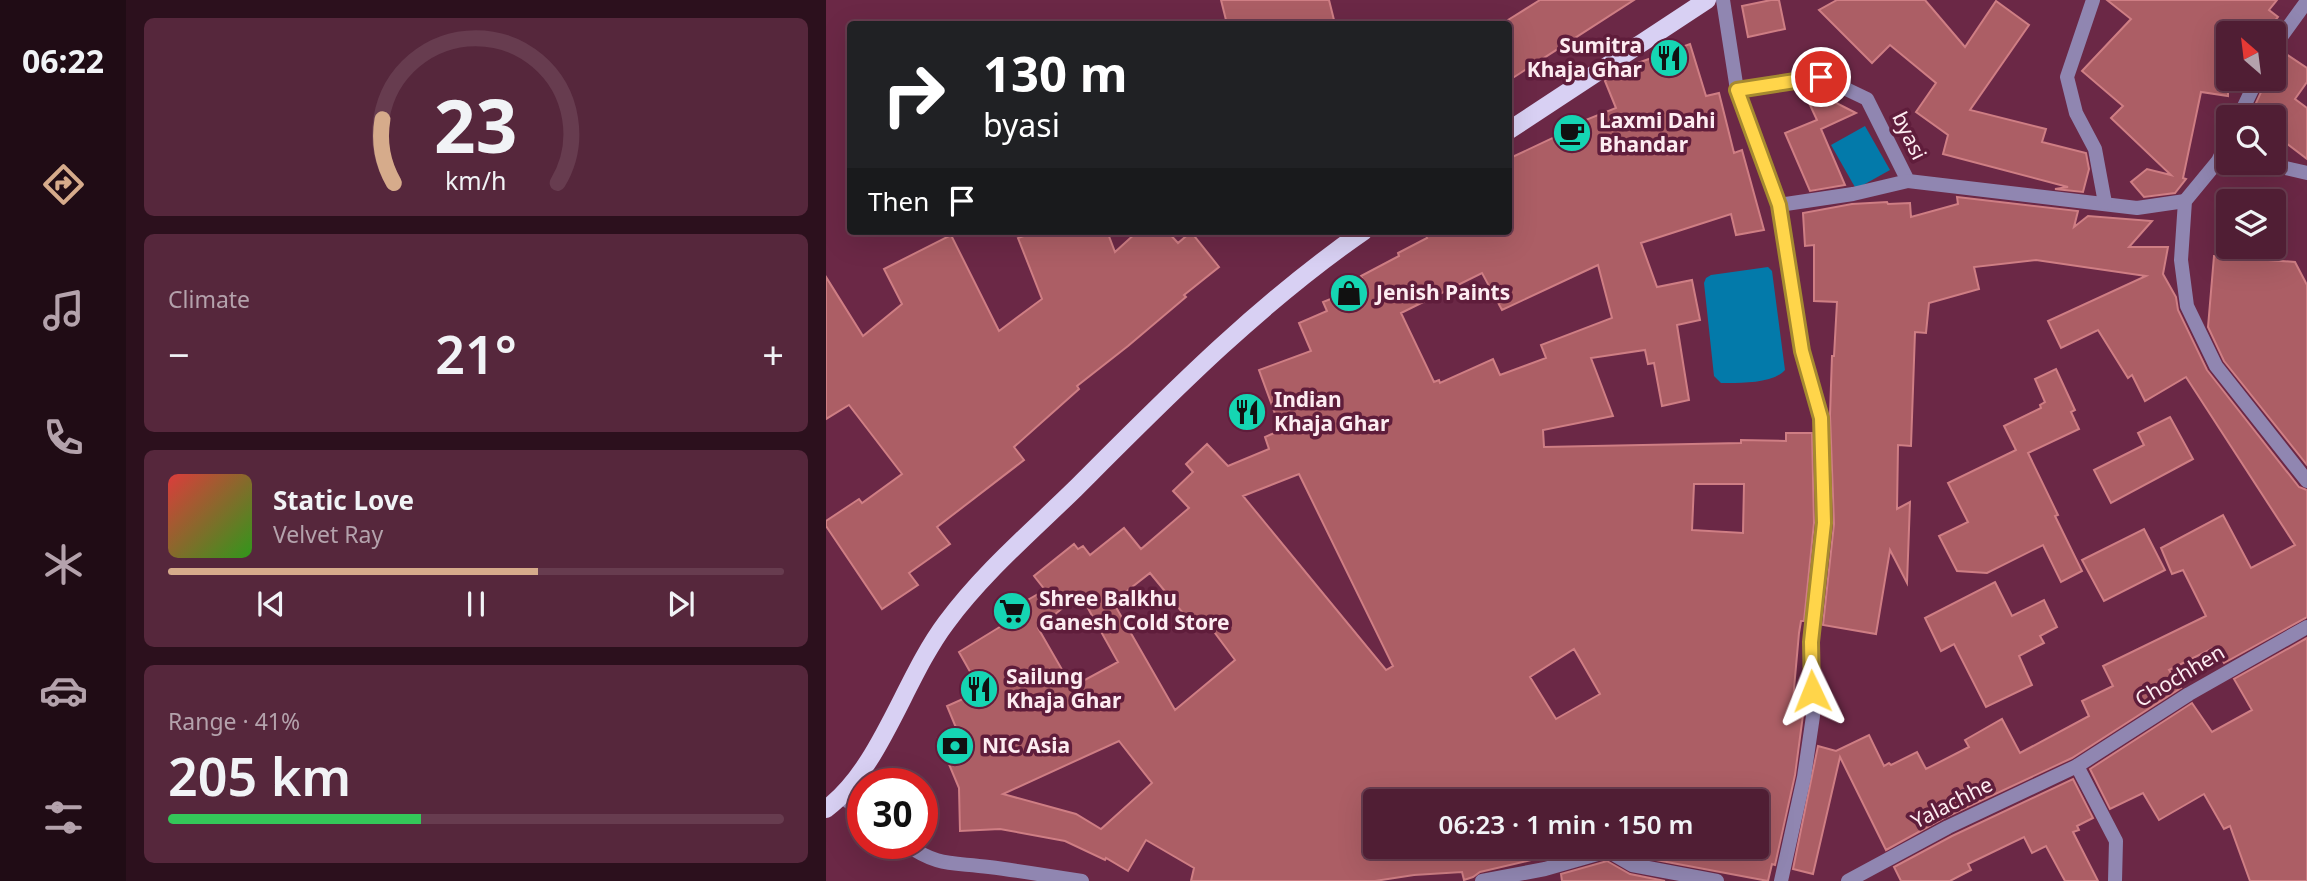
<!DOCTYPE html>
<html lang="en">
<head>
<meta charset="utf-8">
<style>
	body { margin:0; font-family:"Noto Sans",sans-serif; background:#56273c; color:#f1f3f6; height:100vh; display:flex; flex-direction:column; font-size:26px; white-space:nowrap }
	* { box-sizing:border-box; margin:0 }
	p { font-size:23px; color:#b4a2ac }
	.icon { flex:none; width:38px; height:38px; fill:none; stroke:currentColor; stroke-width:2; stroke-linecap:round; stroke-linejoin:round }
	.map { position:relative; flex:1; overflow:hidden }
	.panel { display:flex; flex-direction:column; gap:18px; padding:18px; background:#2c101d; width:700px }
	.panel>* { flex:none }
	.guide { position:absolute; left:21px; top:21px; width:665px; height:214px; border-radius:7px; box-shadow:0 7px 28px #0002,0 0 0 2px #673c4f; background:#202124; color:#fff; overflow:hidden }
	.needle { width:46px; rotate:332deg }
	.controls { position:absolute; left:1390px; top:21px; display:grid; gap:14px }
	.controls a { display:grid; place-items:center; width:70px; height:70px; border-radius:7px; background:#501e34; box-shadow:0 7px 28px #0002,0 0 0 2px #673c4f; font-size:35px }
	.speed { position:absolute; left:21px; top:768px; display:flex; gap:14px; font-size:35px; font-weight:700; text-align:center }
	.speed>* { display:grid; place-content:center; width:91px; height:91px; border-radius:50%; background:#501e34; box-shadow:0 7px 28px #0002,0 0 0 2px #673c4f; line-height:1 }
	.speed .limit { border:10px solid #d22; background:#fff; color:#111 }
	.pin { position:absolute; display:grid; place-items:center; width:60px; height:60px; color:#fff; margin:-30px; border:4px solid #fff; border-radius:50%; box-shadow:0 2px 7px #0007 }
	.me { position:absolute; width:77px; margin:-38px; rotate:358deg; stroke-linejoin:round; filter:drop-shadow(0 0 5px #0008) }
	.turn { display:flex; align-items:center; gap:24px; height:147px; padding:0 21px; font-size:32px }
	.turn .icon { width:91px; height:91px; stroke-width:2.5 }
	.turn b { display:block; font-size:49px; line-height:60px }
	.then { display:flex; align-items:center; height:66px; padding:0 21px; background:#0003; gap:14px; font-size:26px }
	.big { font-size:52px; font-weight:600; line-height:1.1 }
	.panel .widget { flex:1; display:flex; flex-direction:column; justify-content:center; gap:10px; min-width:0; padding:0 24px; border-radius:10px; background:#56273c }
	.panel .dial { align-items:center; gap:0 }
	.dial svg { height:182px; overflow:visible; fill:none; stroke:#673c4f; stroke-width:7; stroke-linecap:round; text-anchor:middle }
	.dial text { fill:#f1f3f6; stroke:none }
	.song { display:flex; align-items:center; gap:21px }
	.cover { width:84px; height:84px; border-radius:10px; background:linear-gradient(135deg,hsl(0 70% 55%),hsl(110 70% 35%)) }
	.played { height:7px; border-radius:4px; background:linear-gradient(90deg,#d6ab8b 60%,#673c4f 60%) }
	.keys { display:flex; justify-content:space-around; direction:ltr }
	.heat { display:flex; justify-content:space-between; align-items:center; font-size:38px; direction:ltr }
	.charge { height:10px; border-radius:5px; background:linear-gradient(90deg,#34c759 41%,#673c4f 0) }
	.trip { position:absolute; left:537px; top:789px; width:406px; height:70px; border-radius:7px; background:#501e34; box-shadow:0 7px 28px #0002,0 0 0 2px #673c4f; font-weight:600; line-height:70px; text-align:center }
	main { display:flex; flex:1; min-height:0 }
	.tab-bar { display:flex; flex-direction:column; width:126px; justify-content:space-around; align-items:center; background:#200c15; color:#b4a2ac }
	.tab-bar .icon { width:49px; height:49px }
	.tab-bar .current { color:#d6ab8b }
	.tab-bar b { font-size:32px; color:#f1f3f6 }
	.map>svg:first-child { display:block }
</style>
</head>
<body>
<main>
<nav class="tab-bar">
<b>06:22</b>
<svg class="icon current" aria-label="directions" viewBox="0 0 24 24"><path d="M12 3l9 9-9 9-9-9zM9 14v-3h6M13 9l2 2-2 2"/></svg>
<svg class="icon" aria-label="music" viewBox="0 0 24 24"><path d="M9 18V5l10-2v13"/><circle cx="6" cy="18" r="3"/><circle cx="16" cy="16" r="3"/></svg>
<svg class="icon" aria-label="phone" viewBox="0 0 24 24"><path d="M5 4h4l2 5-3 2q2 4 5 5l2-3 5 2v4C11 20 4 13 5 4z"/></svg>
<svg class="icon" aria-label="climate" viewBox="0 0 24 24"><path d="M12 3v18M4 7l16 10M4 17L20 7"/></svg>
<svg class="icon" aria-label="car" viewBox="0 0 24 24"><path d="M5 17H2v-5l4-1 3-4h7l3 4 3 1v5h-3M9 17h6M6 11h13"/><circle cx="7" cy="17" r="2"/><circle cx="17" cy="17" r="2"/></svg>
<svg class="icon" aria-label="filters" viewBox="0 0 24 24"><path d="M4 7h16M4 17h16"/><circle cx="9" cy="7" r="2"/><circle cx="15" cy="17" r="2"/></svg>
</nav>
<section class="panel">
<div class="widget dial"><svg viewBox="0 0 100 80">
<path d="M14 69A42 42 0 1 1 86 69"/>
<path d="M14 69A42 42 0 0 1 9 41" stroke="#d6ab8b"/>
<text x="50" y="56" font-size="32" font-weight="700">23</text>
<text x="50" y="72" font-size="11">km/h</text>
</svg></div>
<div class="widget"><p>Climate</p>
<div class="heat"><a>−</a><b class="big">21°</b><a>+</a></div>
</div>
<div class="widget">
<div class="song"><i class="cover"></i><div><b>Static Love</b><p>Velvet Ray</p></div></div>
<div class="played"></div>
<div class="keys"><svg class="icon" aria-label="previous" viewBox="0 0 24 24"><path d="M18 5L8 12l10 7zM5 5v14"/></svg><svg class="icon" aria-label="pause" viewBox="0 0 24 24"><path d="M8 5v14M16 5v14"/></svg><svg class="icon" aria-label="next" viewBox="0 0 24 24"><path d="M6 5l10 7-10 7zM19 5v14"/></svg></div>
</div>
<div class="widget"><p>Range · 41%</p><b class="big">205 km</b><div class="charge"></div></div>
</section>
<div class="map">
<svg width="1481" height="881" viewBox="0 0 1481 881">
	<rect width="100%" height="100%" fill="#6b2846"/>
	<g fill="#037aaa">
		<polygon points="1039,126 1064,170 1030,189 1005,145"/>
		<path d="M942 267 946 271 959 370C947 384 913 383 895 383L888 376 878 283 880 278 885 275Z"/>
	</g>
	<g fill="#ac5e65" stroke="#cf7e84" stroke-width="2" fill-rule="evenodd">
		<polygon points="395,0 503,0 509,24 401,24"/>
		<polygon points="714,0 808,0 682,81 682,20"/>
		<polygon points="945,0 953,0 959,29 922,37 916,6"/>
		<polygon points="1011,0 1099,0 1139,47 1170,1 1203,25 1144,110 1220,129 1216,142 1260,153 1263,169 1257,192 1229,189 1242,187 1117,154 1122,135 1090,112 1110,83 1064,45 1046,63 993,10"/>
		<polygon points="1281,0 1451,0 1443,10 1452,17 1439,33 1402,33 1402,96 1375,92 1357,178 1360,179 1349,193 1318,197 1305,182 1321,169 1345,175 1285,118 1297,106 1256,71 1305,19"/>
		<path d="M864 44 880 96 893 93 908 153 916 150 938 230 910 235 905 214 815 243 831 287 866 280 874 320 851 325 863 400 836 406 828 363 822 364 819 350 765 358 787 416 717 430 718 447 915 443V440L960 441V433H986L988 523 978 621H975L973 633 967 700 977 702V715L969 775 949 865 946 864 942 881 809 856 794 847H931V802H826V799L745 798 746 802H550V847H761L722 858V856L654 872 647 877 638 880 636 872 588 875 549 881H365L368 868 320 840 302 871 280 858 279 860 239 841 174 829 134 831 133 788 112 738 131 730 121 706 155 691 133 652 177 625 172 617 219 590 208 576 248 544 252 549 257 546 264 555 298 528 315 549 363 508 347 491 367 472 360 464 381 444 402 466 443 449 439 437 455 430 433 370 485 351 473 323 501 311 497 302 539 285 535 276 573 256 572 253 601 238 597 231H682V159L748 128 747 125 790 108 779 81 798 68ZM772 265 786 318 715 345 720 358 674 375 667 359 614 383 613 380 608 382 575 313 656 273 676 310ZM473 474 567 666 560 670 417 496ZM868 484H918L917 533 866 530ZM324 573 370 629 380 621 409 660 349 710 287 602ZM254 594 292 662 246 687 212 628ZM748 649 774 694 730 719 704 677ZM293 741 326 783 275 829 250 814 177 794Z"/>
		<polygon points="1457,52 1481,68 1481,82 1469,99 1481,108 1481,159 1447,133 1447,117 1424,116 1441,79 1447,79 1447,66"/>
		<polygon points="983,89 1030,113 995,129 1019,185 984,191 959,133 991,120 977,90"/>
		<polygon points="1131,197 1252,211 1248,227 1262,216 1326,221 1303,247 1342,247 1337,274 1350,297 1352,310 1381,370 1473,487 1481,490 1481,617 1398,663 1389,647 1343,670 1355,688 1246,758 1118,818 1060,850 1014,757 987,874 967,869 992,746 1010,751 1043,735 1058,766 1063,763 1065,765 1091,752 1100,769 1143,747 1139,740 1176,719 1194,753 1263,716 1256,701 1287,686 1277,666 1380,616 1357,570 1346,574 1335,548 1397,515 1425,568 1469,545 1360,377 1319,401 1306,375 1302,378 1272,330 1235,348 1222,321 1320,276 1210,260 1148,267 1153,289 1103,303 1100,333 1089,332 1085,446 1072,445 1071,509 1084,502 1081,583 1064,550 1050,634 997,625 1008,524 1004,415 1006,356 1008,356 1011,302 988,301 988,245 979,246 977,213 1026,204 1061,202 1062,204 1084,203 1085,217 1132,204"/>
		<polygon points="212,231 281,231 289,252 312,231 341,231 352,243 365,232 393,267 358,295 360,297 302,346 251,386 253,389 188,447 198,460 111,527 124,544 83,573 92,585 56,609 0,526 0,521 33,499 36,503 76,474 23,405 0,419 0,277 37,336 76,304 58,269 125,235 173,331 216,299 192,238"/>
		<polygon points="1388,256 1469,262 1481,285 1481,465 1398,361 1382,327"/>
		<polygon points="1230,369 1249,410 1245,412 1253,429 1202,453 1232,515 1229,516 1256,571 1235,582 1217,545 1161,573 1131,571 1113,536 1142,522 1122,483 1190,450 1178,426 1215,408 1214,405 1219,402 1209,379"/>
		<polygon points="1344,417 1367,459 1285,503 1268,470 1318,445 1312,433"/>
		<polygon points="1318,529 1339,570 1278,601 1256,560"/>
		<polygon points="1169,582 1186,616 1218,600 1231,627 1214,636 1218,643 1193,656 1206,685 1160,707 1128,644 1115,651 1099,618"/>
		<polygon points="1481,638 1481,881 1424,881 1404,826 1398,829 1378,794 1333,820 1317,793 1284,809 1264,769 1366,703 1386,732 1426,710 1408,679"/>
		<polygon points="1247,779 1267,818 1251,826 1253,830 1247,832 1272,881 1239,881 1220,846 1206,853 1198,837 1142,864 1145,870 1124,881 1075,881 1068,867 1126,836"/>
		<polygon points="781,861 804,874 839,881 736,881 735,874"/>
	</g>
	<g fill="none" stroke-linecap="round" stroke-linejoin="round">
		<g stroke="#9086b1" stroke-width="14">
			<polyline points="897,0 911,90 995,77 1041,99 1082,181 1311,208 1359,201"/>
			<polyline points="1267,0 1241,77 1250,113 1269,149 1279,203"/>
			<polyline points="1447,48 1481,1"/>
			<polyline points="911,90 953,205 976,351 995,419 998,523 985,642 987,716 978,777 955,881"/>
			<polyline points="1413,117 1431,79"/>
			<polyline points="1402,140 1392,161 1359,201 1355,260 1361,306 1390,366 1481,481"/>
			<polyline points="1438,163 1481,173"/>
			<polyline points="953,205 1027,194 1082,181"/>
			<polyline points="1251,766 1290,841 1289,881"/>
			<polyline points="16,797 37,812"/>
			<path d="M80 844C112 867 126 862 163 867 194 871 225 876 256 881"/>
			<polyline points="656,881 719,869 782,851 806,865 891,881"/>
			<polyline points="1022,881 1122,827 1251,766 1363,694 1481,627"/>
		</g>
		<g stroke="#d8d0f3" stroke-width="18">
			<polyline points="682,131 881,0"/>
			<path d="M0 809C55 768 78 679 120 623 157 573 205 532 249 489 341 397 431 305 538 231"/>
		</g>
	</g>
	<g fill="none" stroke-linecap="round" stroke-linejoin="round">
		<g stroke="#a68a30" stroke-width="18">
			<polyline id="route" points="986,691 985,642 998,523 995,418 976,351 953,205 911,90 995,77"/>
		</g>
		<use href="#route" stroke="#ffd54a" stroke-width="12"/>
	</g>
	<defs>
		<g id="restaurant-disc" transform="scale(2.0125)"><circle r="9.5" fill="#15d5b3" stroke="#5f1d3b"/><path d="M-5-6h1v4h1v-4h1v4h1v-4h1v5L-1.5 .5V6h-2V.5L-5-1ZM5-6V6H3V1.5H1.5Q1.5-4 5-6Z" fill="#111"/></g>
		<g id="cafe-disc" transform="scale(2.0125)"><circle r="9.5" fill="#15d5b3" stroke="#5f1d3b"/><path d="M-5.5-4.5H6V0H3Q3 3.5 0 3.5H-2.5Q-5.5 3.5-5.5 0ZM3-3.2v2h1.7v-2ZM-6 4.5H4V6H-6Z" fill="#111"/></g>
		<g id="shop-disc" transform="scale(2.0125)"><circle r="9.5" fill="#15d5b3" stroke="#5f1d3b"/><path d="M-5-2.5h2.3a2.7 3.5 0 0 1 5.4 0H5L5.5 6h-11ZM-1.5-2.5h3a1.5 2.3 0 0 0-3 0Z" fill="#111"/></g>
		<g id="supermarket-disc" transform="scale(2.0125)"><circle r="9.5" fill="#15d5b3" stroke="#5f1d3b"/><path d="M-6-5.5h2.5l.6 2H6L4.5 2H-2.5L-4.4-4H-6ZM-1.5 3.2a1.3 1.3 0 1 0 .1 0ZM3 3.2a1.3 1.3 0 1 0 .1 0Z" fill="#111"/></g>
		<g id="bank-disc" transform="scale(2.0125)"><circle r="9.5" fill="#15d5b3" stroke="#5f1d3b"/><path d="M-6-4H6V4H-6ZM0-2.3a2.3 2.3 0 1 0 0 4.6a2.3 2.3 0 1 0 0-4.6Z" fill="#111"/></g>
	</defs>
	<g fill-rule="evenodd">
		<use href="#restaurant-disc" x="843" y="58"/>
		<use href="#cafe-disc" x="746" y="133"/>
		<use href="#shop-disc" x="523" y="293"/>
		<use href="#restaurant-disc" x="421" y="412"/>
		<use href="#supermarket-disc" x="186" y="611"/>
		<use href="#restaurant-disc" x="153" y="689"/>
		<use href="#bank-disc" x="129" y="746"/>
	</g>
	<g text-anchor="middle" stroke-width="7" stroke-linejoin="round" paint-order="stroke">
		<g font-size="21" font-weight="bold" fill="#fdecf1" stroke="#5f1d3b" text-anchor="start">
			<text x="816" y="53" text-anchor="end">Sumitra<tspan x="816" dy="24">Khaja Ghar</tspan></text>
			<text x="773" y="128">Laxmi Dahi<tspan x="773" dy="24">Bhandar</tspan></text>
			<text x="550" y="300">Jenish Paints</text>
			<text x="448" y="407">Indian<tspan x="448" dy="24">Khaja Ghar</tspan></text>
			<text x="213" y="606">Shree Balkhu<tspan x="213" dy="24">Ganesh Cold Store</tspan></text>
			<text x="180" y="684">Sailung<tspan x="180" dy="24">Khaja Ghar</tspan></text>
			<text x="156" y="753">NIC Asia</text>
		</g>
		<g font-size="21" fill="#fdecf1" stroke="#5f1d3b">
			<text transform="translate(1083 136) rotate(64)" y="7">byasi</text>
			<text transform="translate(1354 676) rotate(-31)" y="7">Chochhen</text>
			<text transform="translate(1126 803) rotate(-27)" y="7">Yalachhe</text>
		</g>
	</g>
</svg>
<div class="controls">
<a><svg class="needle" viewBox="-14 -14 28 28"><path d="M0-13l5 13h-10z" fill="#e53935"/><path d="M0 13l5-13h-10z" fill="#b4a2ac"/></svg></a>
<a><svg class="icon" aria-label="search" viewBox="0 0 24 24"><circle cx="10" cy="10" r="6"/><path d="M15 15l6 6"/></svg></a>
<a><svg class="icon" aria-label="layers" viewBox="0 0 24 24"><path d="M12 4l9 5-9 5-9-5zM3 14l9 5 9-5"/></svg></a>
</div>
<div class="speed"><div class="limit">30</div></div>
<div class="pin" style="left:995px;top:77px;background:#d93025"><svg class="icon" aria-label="arrive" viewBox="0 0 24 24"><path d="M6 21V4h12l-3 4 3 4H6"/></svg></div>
<svg class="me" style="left:986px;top:691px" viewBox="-20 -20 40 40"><path d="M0-17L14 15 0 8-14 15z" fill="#ffd54a" stroke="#fff" stroke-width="4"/></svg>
<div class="trip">06:23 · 1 min · 150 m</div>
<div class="guide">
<div class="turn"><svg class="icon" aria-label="right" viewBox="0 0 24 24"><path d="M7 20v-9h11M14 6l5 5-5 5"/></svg><div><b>130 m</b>byasi</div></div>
<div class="then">Then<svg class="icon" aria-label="arrive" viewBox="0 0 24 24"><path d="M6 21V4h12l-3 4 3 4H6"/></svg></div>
</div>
</div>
</main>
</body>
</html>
